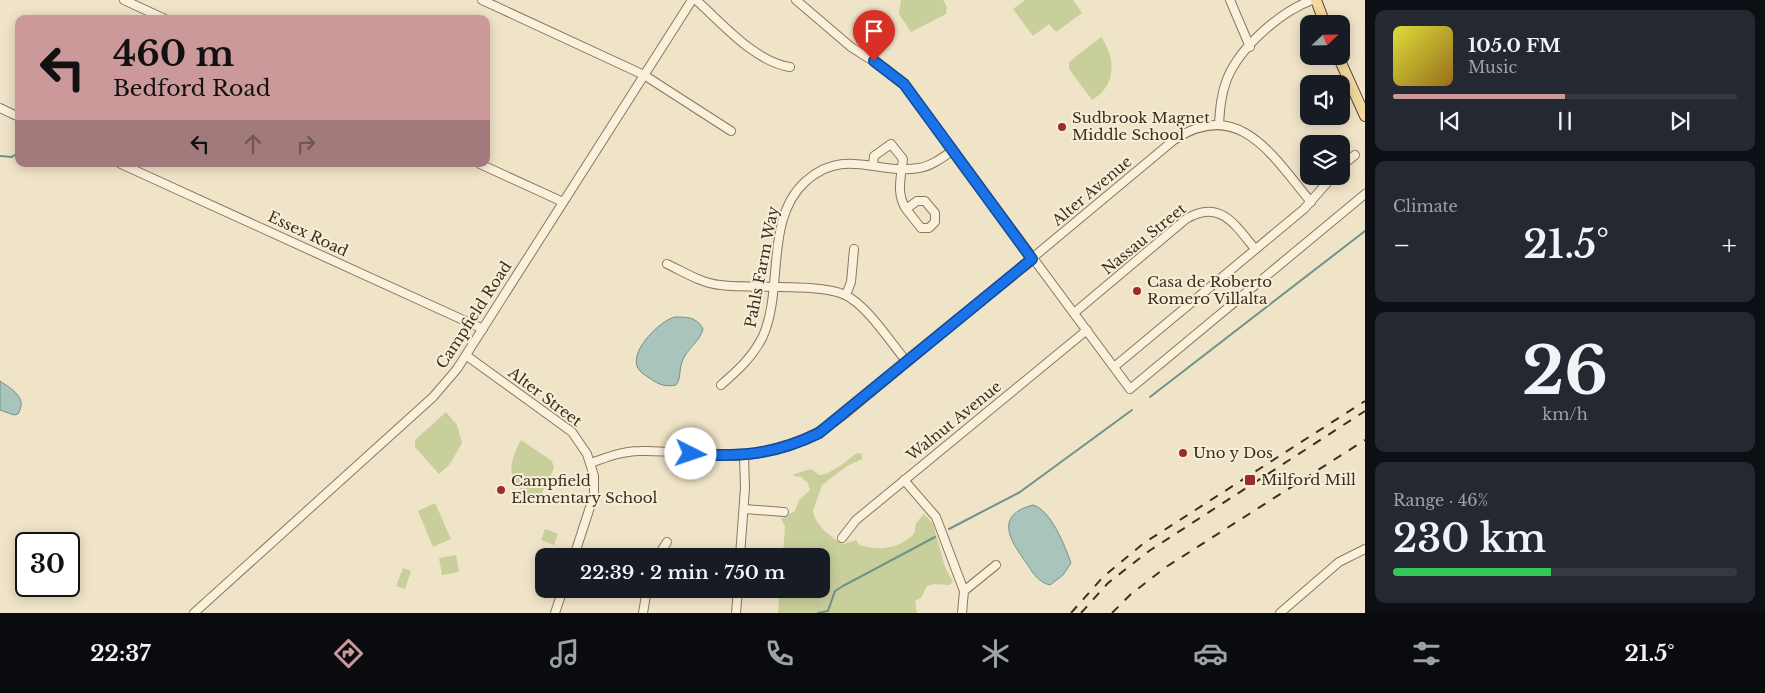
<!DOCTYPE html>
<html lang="en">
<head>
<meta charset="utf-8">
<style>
	body { margin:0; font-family:"Libre Baskerville",serif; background:#242831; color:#f1f3f6; height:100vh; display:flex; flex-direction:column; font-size:19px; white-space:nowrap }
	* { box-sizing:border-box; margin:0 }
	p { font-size:16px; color:#9ea1a6 }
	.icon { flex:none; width:28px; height:28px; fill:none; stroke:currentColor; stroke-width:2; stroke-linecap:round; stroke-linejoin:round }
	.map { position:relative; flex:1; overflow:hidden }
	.details { display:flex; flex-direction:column; gap:10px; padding:10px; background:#0d0f14; width:400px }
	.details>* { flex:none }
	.banner { position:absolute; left:15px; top:15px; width:475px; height:152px; border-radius:10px; box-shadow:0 2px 12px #0003; background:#cc999b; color:#111; overflow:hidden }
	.needle { width:32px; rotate:68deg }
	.controls { position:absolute; left:1300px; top:15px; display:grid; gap:10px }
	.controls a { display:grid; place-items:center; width:50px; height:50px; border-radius:10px; background:#171b24; box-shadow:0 2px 12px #0003; font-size:25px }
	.speed { position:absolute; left:15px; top:532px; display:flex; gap:10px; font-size:25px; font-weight:700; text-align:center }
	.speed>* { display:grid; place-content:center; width:65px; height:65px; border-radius:50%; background:#171b24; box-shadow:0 2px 12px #0003; line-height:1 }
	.speed .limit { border:2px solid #111; border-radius:8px; background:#fff; color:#111 }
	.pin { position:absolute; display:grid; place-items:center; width:42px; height:42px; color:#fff; margin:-51px -21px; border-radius:50% 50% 50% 0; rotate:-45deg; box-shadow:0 0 5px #0007 }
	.pin .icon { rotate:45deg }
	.me { position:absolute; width:55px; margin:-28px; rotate:94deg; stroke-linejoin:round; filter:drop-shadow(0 0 4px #0008) }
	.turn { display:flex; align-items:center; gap:18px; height:105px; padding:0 15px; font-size:22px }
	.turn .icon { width:65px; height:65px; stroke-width:2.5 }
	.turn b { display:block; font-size:35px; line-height:42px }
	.lanes { display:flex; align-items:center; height:48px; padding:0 15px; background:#0003; justify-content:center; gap:25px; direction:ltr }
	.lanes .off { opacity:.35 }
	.big { font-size:38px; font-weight:600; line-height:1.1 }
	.details .card { flex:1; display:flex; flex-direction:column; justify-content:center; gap:8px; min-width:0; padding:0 18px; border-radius:10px; background:#242831 }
	.details .dial { align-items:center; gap:0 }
	.dial b { font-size:65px; line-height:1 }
	.song { display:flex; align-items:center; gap:15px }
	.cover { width:60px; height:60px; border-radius:8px; background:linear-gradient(135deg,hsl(60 70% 55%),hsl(40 70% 35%)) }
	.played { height:5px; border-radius:2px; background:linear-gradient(90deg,#cc999b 50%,#363941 50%) }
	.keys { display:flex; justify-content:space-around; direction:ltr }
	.heat { display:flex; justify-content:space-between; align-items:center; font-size:28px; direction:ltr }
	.charge { height:8px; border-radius:4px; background:linear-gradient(90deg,#34c759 46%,#363941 0) }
	.trip { position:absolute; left:535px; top:548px; width:295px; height:50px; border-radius:10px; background:#171b24; box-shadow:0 2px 12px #0003; font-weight:600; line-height:50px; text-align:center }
	.dock { display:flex; height:80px; justify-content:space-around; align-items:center; background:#090b0e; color:#9ea1a6 }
	.dock .icon { width:35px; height:35px }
	.dock .current { color:#cc999b }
	.dock b { font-size:22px; color:#f1f3f6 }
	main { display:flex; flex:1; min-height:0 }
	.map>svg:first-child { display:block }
</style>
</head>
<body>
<main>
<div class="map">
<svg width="1365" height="613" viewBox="0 0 1365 613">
	<rect width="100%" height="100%" fill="#f0e4c8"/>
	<g fill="#c9cf9b">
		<polygon points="901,0 943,0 947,7 946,14 911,32 899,14"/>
		<polygon points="1025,0 1073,0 1082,13 1056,32 1049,24 1033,36 1013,9"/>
		<path d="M1101 37C1116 58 1117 85 1092 100L1069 69V62Z"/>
		<polygon points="446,412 457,425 462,443 450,464 439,474 415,447 415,440"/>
		<path d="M521 440 552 461 554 468 538 501C508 485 505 469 521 440Z"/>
		<path d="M857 453 862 454V459L847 466 822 485 813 511C814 524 833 540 844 544L856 540 859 545C880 551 898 549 914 534L916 523 924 514 933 524 945 567 953 582 949 585 934 584 927 586 921 598 915 601 917 613H778L780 589H821V556H783L785 527 781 519 795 511 799 500 810 490 808 483 801 477 793 476 794 474 811 469 819 475 826 474 840 466Z"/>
		<polygon points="435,503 451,539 433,547 418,511"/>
		<polygon points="545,529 558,534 554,545 541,540"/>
		<polygon points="456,555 459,572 442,575 439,558"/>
		<polygon points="403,568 411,571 405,589 396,586"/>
	</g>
	<g fill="#a9c4bc" stroke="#6f938a">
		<path d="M675 317C687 317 697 317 703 329 700 342 686 349 682 362 679 370 681 379 676 385 666 387 659 385 651 379 646 376 639 372 637 366 631 349 661 320 675 317Z"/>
		<path d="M0 381C12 389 28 398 18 414L14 415 0 410Z"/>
		<path d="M1033 505C1051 510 1065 546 1071 563L1063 575 1050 585C1037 582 1032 571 1025 561 1009 539 995 515 1033 505Z"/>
	</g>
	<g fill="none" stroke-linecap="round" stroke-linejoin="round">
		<g stroke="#6f938a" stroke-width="2">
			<polyline points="0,156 12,157 19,152"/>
			<polyline points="1150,397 1365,231"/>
			<polyline points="949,529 1020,492 1132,410"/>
			<polyline points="818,613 828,611 835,591 843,586 935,537"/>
		</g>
		<g stroke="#8d765c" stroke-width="10">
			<g id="minor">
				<polyline points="124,0 165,19"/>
				<polyline points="482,0 644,75 731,131"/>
				<path d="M696 0C722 23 755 62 790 67"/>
				<polyline points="796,0 851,47 886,69 904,84 1130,389 1365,194"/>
				<polyline points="1230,0 1250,47"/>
				<polyline points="0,108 19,117"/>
				<path d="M1219 124C1220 109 1221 94 1227 79 1240 47 1280 12 1312 0"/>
				<polyline points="121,164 483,329"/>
				<polyline points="480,164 563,202"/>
				<path d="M873 164 874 156 891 144 903 159C901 177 896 194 906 209L917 201H925L935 213V222L929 228H921L906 209"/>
				<polyline points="1341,166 1355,155"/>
				<path d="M667 264C684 272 701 283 720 285 752 289 820 283 845 295 867 305 891 343 907 362"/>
				<polyline points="846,295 851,282 854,249"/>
				<path d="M1074 313 1186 219C1220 198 1236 226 1255 249"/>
				<polyline points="467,356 572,432 587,454 594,476 594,495 574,556"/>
				<polyline points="1114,367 1304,209 1333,176"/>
				<path d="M721 385C737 371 753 357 763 336 784 289 764 218 806 181 844 147 877 175 919 168 931 166 942 158 952 151"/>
				<path d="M591 463C607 457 623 451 640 451 669 450 698 456 728 456 772 456 810 441 845 414L1174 140C1239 96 1274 158 1311 202"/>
				<polyline points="904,480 936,517 964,591"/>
				<polyline points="744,509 784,512"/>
				<polyline points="842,538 856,520 1087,330"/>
				<polyline points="658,556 667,542"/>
				<polyline points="740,556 745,488 744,455"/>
				<polyline points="194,613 433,397 457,369 692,0"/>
				<polyline points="555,613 563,589"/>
				<polyline points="643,613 647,589"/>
				<polyline points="736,613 738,589"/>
				<polyline points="962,613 964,591 996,565"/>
				<polyline points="1280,613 1339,562 1365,549"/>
			</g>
		</g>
		<g stroke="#5b4430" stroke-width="12">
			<g id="major">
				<polyline points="1316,0 1325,24"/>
				<polyline points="1338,56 1365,116"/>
			</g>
		</g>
		<use href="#minor" stroke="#faf1dc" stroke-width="8"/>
		<use href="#major" stroke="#f3d9a0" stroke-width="10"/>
		<g stroke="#3d2e20" stroke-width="2" stroke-dasharray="9 9" stroke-linecap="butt">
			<polyline points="1071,613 1103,577 1144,543 1365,401"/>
			<polyline points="1081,613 1108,583 1149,551 1365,411"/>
			<polyline points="1112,613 1131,594 1166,567 1365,440"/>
		</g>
	</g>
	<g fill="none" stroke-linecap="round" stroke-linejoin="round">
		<g stroke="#114b97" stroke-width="12">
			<path id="route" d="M691 454C740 457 774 455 819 433L1032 259 904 84 874 61"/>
		</g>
		<use href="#route" stroke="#1a73e8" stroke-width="9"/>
	</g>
	<g fill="#9e2a2b" stroke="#f7eed8" stroke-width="2">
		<circle cx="1062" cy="127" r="5"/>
		<circle cx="1137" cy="291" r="5"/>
		<circle cx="1183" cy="453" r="5"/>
		<rect x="1244" y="474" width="12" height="12" rx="2.5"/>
		<circle cx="501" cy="490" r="5"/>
	</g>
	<g text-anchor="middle" stroke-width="4" stroke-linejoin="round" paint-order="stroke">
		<g font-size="15" fill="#3d2e20" stroke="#f7eed8" text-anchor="start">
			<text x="1072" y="123">Sudbrook Magnet<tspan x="1072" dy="17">Middle School</tspan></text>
			<text x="1147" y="287">Casa de Roberto<tspan x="1147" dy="17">Romero Villalta</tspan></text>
			<text x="1193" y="458">Uno y Dos</text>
			<text x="1261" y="485">Milford Mill</text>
			<text x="511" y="486">Campfield<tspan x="511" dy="17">Elementary School</tspan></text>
		</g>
		<g font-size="15" fill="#3d2e20" stroke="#f7eed8">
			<text transform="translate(1092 191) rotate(-40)" y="5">Alter Avenue</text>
			<text transform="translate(308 234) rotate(25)" y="5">Essex Road</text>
			<text transform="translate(1144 239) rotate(-39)" y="5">Nassau Street</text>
			<text transform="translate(762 267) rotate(-79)" y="5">Pahls Farm Way</text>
			<text transform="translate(474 315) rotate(-57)" y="5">Campfield Road</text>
			<text transform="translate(545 397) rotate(37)" y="5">Alter Street</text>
			<text transform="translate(954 421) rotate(-39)" y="5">Walnut Avenue</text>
		</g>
	</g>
</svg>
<div class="controls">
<a><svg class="needle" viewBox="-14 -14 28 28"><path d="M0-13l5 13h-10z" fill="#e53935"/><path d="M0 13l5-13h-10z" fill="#9ea1a6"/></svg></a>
<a><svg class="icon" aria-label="sound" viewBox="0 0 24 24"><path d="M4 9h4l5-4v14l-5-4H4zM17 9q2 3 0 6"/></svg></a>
<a><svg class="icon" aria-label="layers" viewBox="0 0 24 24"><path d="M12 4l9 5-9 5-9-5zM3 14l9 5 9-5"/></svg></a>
</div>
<div class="speed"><div class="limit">30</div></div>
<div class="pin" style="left:874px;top:61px;background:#d93025"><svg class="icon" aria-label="arrive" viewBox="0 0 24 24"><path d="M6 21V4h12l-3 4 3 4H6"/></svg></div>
<svg class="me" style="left:691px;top:454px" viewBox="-20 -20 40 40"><circle r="19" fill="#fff"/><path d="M0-13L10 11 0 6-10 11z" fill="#1a73e8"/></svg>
<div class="trip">22:39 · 2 min · 750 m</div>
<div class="banner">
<div class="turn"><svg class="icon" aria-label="left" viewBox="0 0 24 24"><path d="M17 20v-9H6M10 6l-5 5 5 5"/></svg><div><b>460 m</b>Bedford Road</div></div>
<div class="lanes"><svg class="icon" aria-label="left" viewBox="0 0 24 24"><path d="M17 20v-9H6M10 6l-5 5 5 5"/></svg><svg class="icon off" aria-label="ahead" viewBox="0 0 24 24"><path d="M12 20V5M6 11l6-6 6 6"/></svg><svg class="icon off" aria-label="right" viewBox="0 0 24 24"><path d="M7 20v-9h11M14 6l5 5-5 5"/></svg></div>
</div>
</div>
<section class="details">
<div class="card">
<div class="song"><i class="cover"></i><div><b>105.0 FM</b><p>Music</p></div></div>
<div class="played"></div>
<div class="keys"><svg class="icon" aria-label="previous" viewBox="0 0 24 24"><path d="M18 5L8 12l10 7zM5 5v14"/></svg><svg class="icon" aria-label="pause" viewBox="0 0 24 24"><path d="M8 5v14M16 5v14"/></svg><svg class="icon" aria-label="next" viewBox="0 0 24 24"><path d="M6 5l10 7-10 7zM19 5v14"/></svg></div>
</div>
<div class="card"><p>Climate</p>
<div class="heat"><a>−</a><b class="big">21.5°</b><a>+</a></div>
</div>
<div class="card dial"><b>26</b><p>km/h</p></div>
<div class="card"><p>Range · 46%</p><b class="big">230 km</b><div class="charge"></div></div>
</section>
</main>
<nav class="dock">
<b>22:37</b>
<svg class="icon current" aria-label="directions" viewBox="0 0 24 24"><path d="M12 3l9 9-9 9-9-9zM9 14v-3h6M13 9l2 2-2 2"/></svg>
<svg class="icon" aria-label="music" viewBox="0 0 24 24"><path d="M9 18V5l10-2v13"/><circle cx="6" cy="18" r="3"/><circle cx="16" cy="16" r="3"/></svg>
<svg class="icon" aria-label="phone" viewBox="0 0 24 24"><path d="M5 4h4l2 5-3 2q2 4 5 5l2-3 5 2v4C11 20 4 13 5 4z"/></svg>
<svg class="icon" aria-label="climate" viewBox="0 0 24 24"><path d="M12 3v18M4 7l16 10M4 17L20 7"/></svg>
<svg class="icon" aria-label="car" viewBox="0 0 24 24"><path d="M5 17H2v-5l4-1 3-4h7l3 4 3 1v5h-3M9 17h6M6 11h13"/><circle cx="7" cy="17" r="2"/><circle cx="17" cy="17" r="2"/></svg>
<svg class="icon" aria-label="filters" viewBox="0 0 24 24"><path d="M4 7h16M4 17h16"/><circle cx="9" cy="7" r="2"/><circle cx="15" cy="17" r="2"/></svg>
<b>21.5°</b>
</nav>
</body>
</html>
